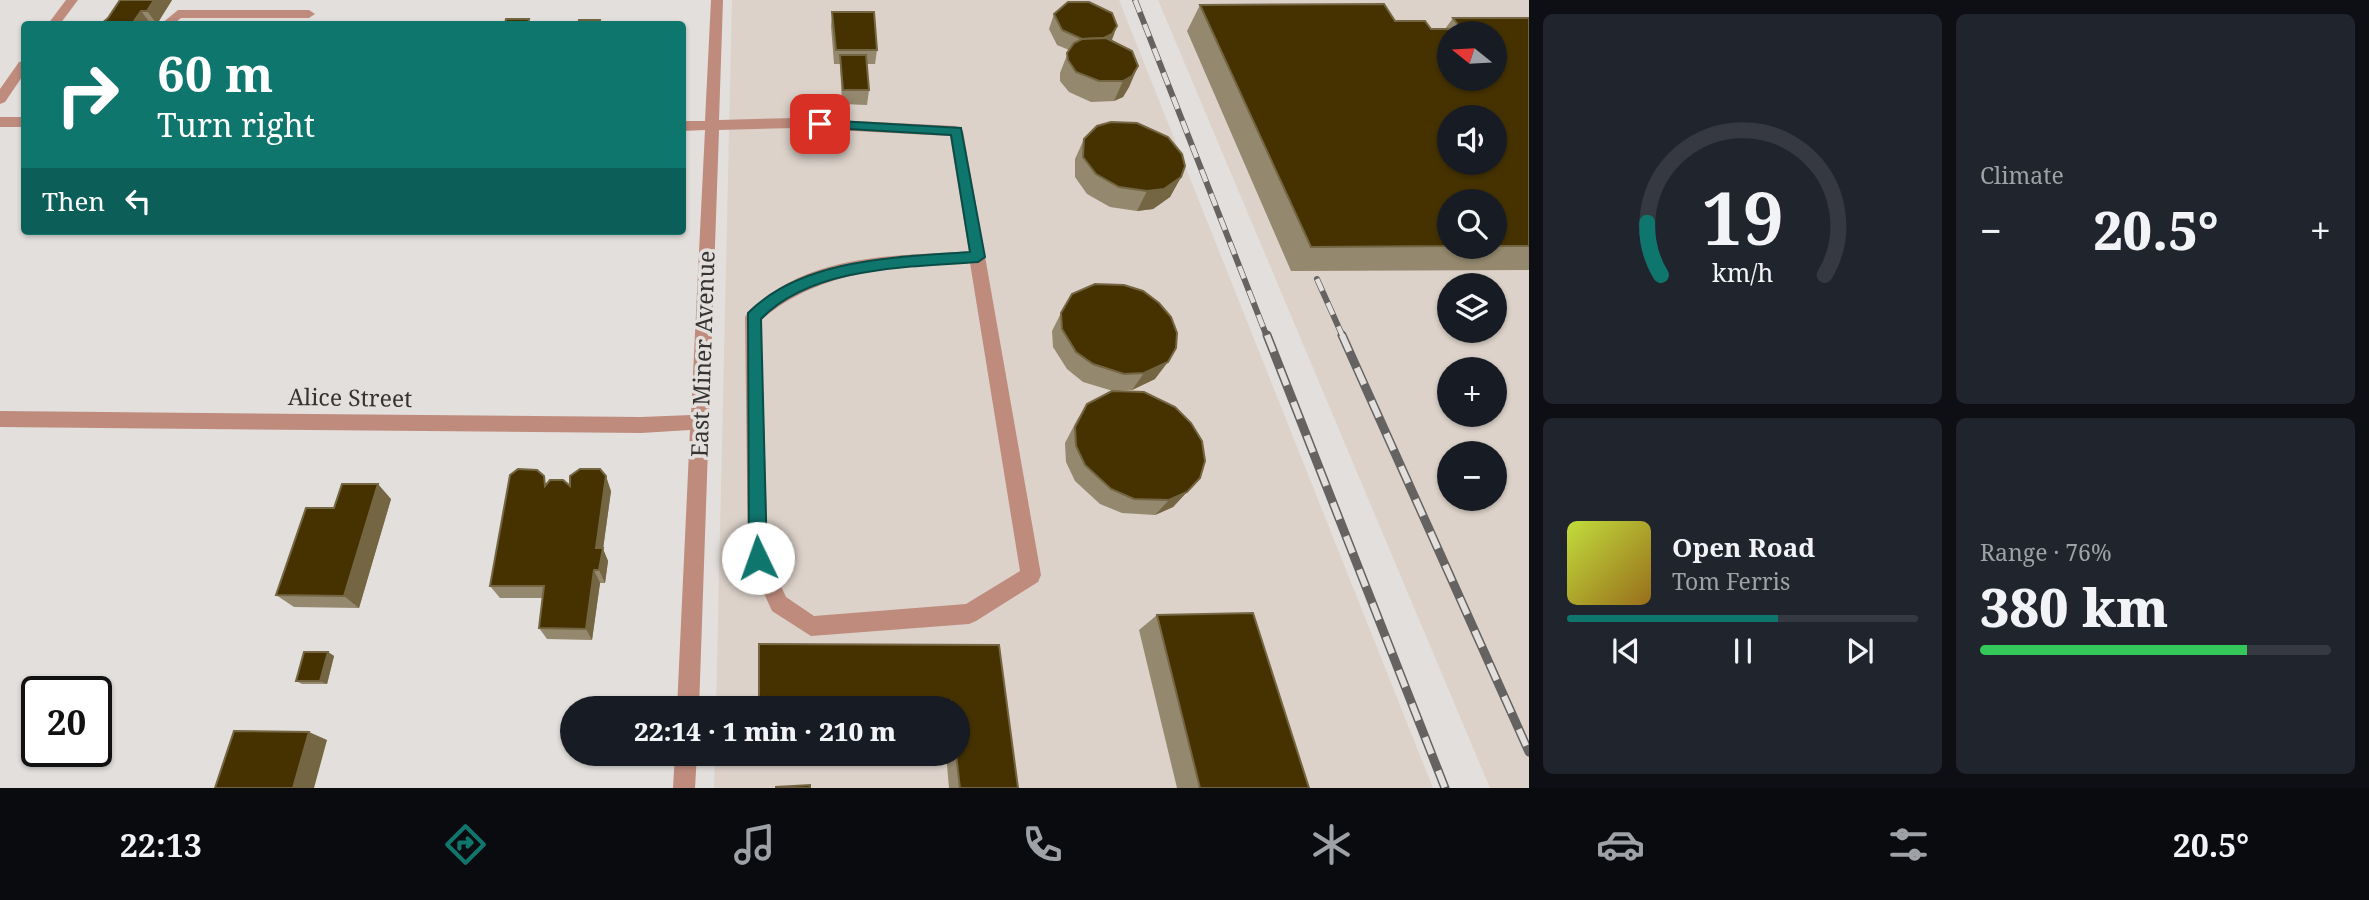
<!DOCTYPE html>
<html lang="en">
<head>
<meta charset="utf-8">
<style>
	body { margin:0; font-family:"Noto Serif",serif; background:#20242c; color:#f1f3f6; height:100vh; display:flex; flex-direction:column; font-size:26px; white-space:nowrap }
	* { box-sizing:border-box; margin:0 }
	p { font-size:23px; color:#9ea1a6 }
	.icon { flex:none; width:38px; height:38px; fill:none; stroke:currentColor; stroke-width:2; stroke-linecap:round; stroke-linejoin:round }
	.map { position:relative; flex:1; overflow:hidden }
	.side { display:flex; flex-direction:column; gap:14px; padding:14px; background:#0d0f14; width:840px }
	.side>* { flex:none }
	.banner { position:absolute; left:21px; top:21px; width:665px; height:214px; border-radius:7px; box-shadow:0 2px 5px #0004; background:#0f766e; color:#fff; overflow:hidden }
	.needle { width:46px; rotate:288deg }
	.controls { position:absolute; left:1437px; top:21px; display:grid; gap:14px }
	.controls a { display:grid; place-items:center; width:70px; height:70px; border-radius:50%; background:#171b24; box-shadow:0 2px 5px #0004; font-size:35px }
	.speed { position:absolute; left:21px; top:676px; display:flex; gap:14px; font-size:35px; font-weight:700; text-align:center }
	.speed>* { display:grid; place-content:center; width:91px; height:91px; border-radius:50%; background:#171b24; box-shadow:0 2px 5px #0004; line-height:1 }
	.speed .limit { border:4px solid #111; border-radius:10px; background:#fff; color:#111 }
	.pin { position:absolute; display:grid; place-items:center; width:60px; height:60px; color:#fff; margin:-30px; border-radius:14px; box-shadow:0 4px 10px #0006 }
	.me { position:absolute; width:77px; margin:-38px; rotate:357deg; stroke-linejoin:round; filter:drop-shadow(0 0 5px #0008) }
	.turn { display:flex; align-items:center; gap:24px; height:147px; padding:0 21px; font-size:32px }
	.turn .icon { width:91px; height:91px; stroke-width:2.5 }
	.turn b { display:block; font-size:49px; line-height:60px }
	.then { display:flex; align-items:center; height:66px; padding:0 21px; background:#0003; gap:14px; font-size:26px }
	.big { font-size:52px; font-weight:800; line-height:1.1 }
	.side .card { flex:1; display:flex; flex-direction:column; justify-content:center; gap:10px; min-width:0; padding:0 24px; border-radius:10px; background:#20242c }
	.side .dial { align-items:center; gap:0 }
	.dial svg { height:182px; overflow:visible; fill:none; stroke:#363941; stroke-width:7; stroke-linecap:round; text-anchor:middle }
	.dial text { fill:#f1f3f6; stroke:none }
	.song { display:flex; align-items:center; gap:21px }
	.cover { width:84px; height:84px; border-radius:10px; background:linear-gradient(135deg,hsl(70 70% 55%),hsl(40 70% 35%)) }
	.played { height:7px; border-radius:4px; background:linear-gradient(90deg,#0f766e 60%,#363941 60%) }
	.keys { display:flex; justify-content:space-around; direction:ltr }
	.heat { display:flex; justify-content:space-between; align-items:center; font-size:38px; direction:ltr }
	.charge { height:10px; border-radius:5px; background:linear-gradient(90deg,#34c759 76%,#363941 0) }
	.side .tiles { flex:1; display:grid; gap:14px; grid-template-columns:repeat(2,1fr) }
	.trip { position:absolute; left:560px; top:696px; width:410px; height:70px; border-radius:35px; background:#171b24; box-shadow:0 2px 5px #0004; font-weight:800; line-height:70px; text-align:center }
	.tab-bar { display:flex; height:112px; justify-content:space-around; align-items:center; background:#090b0e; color:#9ea1a6 }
	.tab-bar .icon { width:49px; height:49px }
	.tab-bar .active { color:#0f766e }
	.tab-bar b { font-size:32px; color:#f1f3f6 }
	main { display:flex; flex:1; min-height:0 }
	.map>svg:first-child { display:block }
</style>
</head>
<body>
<main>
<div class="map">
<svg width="1529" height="788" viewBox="0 0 1529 788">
	<rect width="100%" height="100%" fill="#e2dfdc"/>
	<g fill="#dcd2ca" fill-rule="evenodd">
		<polygon points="732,0 1119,0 1433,788 714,788 715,754 957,754 957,709 716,709"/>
		<path d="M1158 0H1529V788H1490ZM1449 33H1494V79H1449ZM1449 117H1494V163H1449ZM1449 201H1494V247H1449ZM1449 285H1494V331H1449ZM1449 369H1494V415H1449ZM1449 453H1494V499H1449Z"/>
	</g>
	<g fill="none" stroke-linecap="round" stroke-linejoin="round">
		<g fill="#be8b7d" fill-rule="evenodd">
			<polygon points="66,0 78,0 60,24 48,24"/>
			<path d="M711 0H723L719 120 795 118 956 126 963 131 1041 575 1038 582 976 621 969 624 811 636 772 611 748 558 745 317C749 309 757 304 764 299 819 254 902 255 969 252L950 136 795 128 719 130 699 709H677L690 430 641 433 0 427V411L641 417 691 415 705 130 682 131V121H705ZM970 263 1020 571 966 604 814 616 786 597 768 558 761 320C823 268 894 268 970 263Z"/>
			<polygon points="178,10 309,10 315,14 309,18 181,18 174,24 161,24"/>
			<polygon points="24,61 24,74 5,102 0,104 0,89 19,62"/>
			<rect x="0" y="117" width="24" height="10"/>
			<polygon points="675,754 697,754 695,788 673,788"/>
		</g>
		<g stroke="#656362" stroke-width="6">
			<g id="rail-far1">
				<polyline points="1135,0 1267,337"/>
				<polyline points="1317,279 1343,337"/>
			</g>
		</g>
		<g stroke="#656362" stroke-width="9">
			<g id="rail">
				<polyline points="1267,335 1445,788"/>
				<polyline points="1342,335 1529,752"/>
			</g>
		</g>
		<use href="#rail-far1" stroke="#e2dfdc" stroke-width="4.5" stroke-dasharray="13" stroke-linecap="butt"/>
		<use href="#rail" stroke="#e2dfdc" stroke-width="6" stroke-dasharray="18" stroke-linecap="butt"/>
	</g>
	<g fill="#94886e" fill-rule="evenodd">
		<polygon points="172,0 157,24 101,24"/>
		<path d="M1200 5 1431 29H1445L1453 18H1529V270L1291 271 1187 31ZM1494 201V247H1449Z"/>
		<polygon points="832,12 877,50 875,64 867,64 869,90 867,105 842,104 840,64 834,64 831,26"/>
		<polygon points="1054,14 1111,41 1138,66 1129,87 1123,97 1114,101 1091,102 1069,92 1060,81 1060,73 1069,50 1057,45 1049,29"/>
		<polygon points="1084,139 1181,177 1170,197 1153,209 1137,211 1110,207 1087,194 1075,177 1075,159"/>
		<polygon points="1061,313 1155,379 1132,390 1113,391 1083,382 1067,369 1053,347 1052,331"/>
		<polygon points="1087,404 1187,492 1173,507 1155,515 1122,513 1100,504 1075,481 1066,462 1065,443 1077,420"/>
		<polygon points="570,486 611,491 603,549 608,561 605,583 600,583 592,640 547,639 539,628 542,598 500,598 490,586"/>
		<polygon points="391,499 359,608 294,607 276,595 334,508"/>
		<polygon points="1157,615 1309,788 1177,788 1139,630"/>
		<polygon points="759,644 999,645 1018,788 949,788 946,754 957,754 957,709 759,709"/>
		<polygon points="328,652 334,656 327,684 302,684 296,681"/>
	</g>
	<g fill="#746642">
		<polygon points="154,0 172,0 157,24 147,11"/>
		<polygon points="141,11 151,24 132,24"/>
		<polygon points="1117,26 1112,40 1106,49 1104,38"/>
		<polygon points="684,28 685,42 682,89 682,53"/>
		<polygon points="1138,66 1129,87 1123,97 1114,101 1123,81"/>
		<polygon points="1181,177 1170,197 1153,209 1137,211 1147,191"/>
		<polygon points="1168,362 1155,379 1132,390 1144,373"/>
		<polygon points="606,476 611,491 603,549 608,561 605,583 599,570 596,548"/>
		<polygon points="378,484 391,499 359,608 344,596"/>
		<polygon points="1187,492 1173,507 1155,515 1169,500"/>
		<polygon points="594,570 600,583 592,640 586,629"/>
		<polygon points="328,652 334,656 327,684 320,681"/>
		<polygon points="309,732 327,740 314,788 293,788"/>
	</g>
	<g fill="#453200" stroke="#746642" stroke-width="2" fill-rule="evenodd">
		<polygon points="120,0 154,0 147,11 141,11 132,24 101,24 108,18"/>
		<polygon points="1068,2 1089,2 1112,13 1117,26 1112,34 1104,38 1082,39 1062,30 1054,14"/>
		<path d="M1384 4 1395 21H1425L1431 29H1461L1453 18H1529V246H1494V201H1449V246L1311 247 1200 5ZM1449 33H1494V79H1449ZM1449 117H1494V163H1449Z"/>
		<polygon points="832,12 874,12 877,50 836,50"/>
		<polygon points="506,19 529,19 528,24 505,24"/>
		<polygon points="579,20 600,20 599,24 578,24"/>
		<polygon points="682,28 684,28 682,53"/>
		<polygon points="1106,38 1132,51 1138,66 1132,76 1123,81 1099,81 1076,72 1068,60 1067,53 1074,43 1082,39"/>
		<polygon points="840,55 866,55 869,90 843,90"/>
		<polygon points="1111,122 1137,123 1168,137 1182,154 1185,166 1181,177 1164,189 1147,191 1119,187 1096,174 1083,157 1084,139 1097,126"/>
		<polygon points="1095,284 1124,285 1143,291 1159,303 1171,317 1177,333 1176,348 1168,362 1144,373 1124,374 1093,364 1076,352 1062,329 1061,313 1072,294"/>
		<polygon points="1112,391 1144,392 1175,407 1191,423 1202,441 1205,461 1200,478 1187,492 1169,500 1134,499 1111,489 1085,465 1076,446 1075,427 1087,404"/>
		<polygon points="518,469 537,470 544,476 545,486 550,480 563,480 570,486 570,476 580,469 600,469 606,476 596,548 603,548 599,570 594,570 586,629 539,628 544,586 490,586 510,475"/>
		<polygon points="342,484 378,484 344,596 276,595 306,508 334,508"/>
		<polygon points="1253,613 1309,788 1200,788 1157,615"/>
		<polygon points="759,644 999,645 1018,788 960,788 956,754 957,754 957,709 952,709 951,701 759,701"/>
		<polygon points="304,652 328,652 320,681 296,681"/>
		<polygon points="234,731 309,732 293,788 215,788"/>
		<polygon points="810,785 810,788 776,788 776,787"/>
	</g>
	<path fill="#0f766e" stroke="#0a4d48" stroke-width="2" d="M820 120 961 128 985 257 978 262C910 267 812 266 761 319L767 558 765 564 758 567 752 564 749 558 748 313C802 258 898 257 970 252L951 135 815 127V121Z"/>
	<g text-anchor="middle" stroke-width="7" stroke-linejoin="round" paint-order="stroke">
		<g font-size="23" fill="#343332" stroke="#e2dfdc">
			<text transform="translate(703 354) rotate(-88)" y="8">East Miner Avenue</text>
			<text transform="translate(350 398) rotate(1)" y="8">Alice Street</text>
		</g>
	</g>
</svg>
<div class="controls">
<a><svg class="needle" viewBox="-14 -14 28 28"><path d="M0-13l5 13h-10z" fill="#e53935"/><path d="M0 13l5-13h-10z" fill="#9ea1a6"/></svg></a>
<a><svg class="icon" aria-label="sound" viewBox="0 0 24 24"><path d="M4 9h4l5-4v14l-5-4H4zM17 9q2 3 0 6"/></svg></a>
<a><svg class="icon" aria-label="search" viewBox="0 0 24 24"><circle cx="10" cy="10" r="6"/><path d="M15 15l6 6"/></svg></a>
<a><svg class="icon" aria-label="layers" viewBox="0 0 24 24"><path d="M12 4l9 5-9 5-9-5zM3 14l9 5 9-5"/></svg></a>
<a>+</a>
<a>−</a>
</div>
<div class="speed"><div class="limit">20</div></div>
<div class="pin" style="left:820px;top:124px;background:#d93025"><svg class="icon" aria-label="arrive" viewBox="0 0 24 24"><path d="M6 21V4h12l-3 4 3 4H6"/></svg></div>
<svg class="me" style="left:758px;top:558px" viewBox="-20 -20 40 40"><circle r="19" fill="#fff"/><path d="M0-13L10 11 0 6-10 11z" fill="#0f766e"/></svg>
<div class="trip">22:14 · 1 min · 210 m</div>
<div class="banner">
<div class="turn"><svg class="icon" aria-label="right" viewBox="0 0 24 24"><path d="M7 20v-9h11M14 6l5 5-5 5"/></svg><div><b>60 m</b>Turn right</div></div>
<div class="then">Then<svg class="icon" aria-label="left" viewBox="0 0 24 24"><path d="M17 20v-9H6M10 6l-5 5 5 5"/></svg></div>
</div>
</div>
<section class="side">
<div class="tiles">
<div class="card dial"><svg viewBox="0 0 100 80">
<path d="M14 69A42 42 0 1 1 86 69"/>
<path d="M14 69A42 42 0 0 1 8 46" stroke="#0f766e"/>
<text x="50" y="56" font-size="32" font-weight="700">19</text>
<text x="50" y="72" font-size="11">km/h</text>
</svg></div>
<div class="card"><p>Climate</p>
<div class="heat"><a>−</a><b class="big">20.5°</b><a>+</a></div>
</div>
<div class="card">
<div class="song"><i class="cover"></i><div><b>Open Road</b><p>Tom Ferris</p></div></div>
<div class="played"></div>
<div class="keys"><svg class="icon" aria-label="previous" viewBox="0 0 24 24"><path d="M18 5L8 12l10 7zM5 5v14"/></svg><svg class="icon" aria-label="pause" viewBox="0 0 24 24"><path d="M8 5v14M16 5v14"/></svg><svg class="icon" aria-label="next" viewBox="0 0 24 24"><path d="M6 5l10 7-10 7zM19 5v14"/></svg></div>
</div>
<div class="card"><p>Range · 76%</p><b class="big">380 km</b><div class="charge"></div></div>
</div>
</section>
</main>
<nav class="tab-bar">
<b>22:13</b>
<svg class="icon active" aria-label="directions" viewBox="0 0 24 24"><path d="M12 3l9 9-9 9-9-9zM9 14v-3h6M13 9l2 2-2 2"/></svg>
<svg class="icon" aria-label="music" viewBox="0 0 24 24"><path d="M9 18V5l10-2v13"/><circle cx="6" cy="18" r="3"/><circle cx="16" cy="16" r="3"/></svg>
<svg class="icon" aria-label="phone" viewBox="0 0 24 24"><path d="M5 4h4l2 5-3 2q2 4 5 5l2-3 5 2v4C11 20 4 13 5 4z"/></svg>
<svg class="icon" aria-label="climate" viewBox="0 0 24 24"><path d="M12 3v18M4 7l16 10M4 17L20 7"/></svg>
<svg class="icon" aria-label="car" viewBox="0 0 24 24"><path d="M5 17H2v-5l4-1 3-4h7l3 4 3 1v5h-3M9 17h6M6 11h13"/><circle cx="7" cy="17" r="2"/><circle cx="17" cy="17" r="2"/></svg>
<svg class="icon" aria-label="filters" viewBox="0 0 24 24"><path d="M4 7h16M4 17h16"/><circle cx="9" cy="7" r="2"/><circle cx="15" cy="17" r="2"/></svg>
<b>20.5°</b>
</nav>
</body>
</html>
